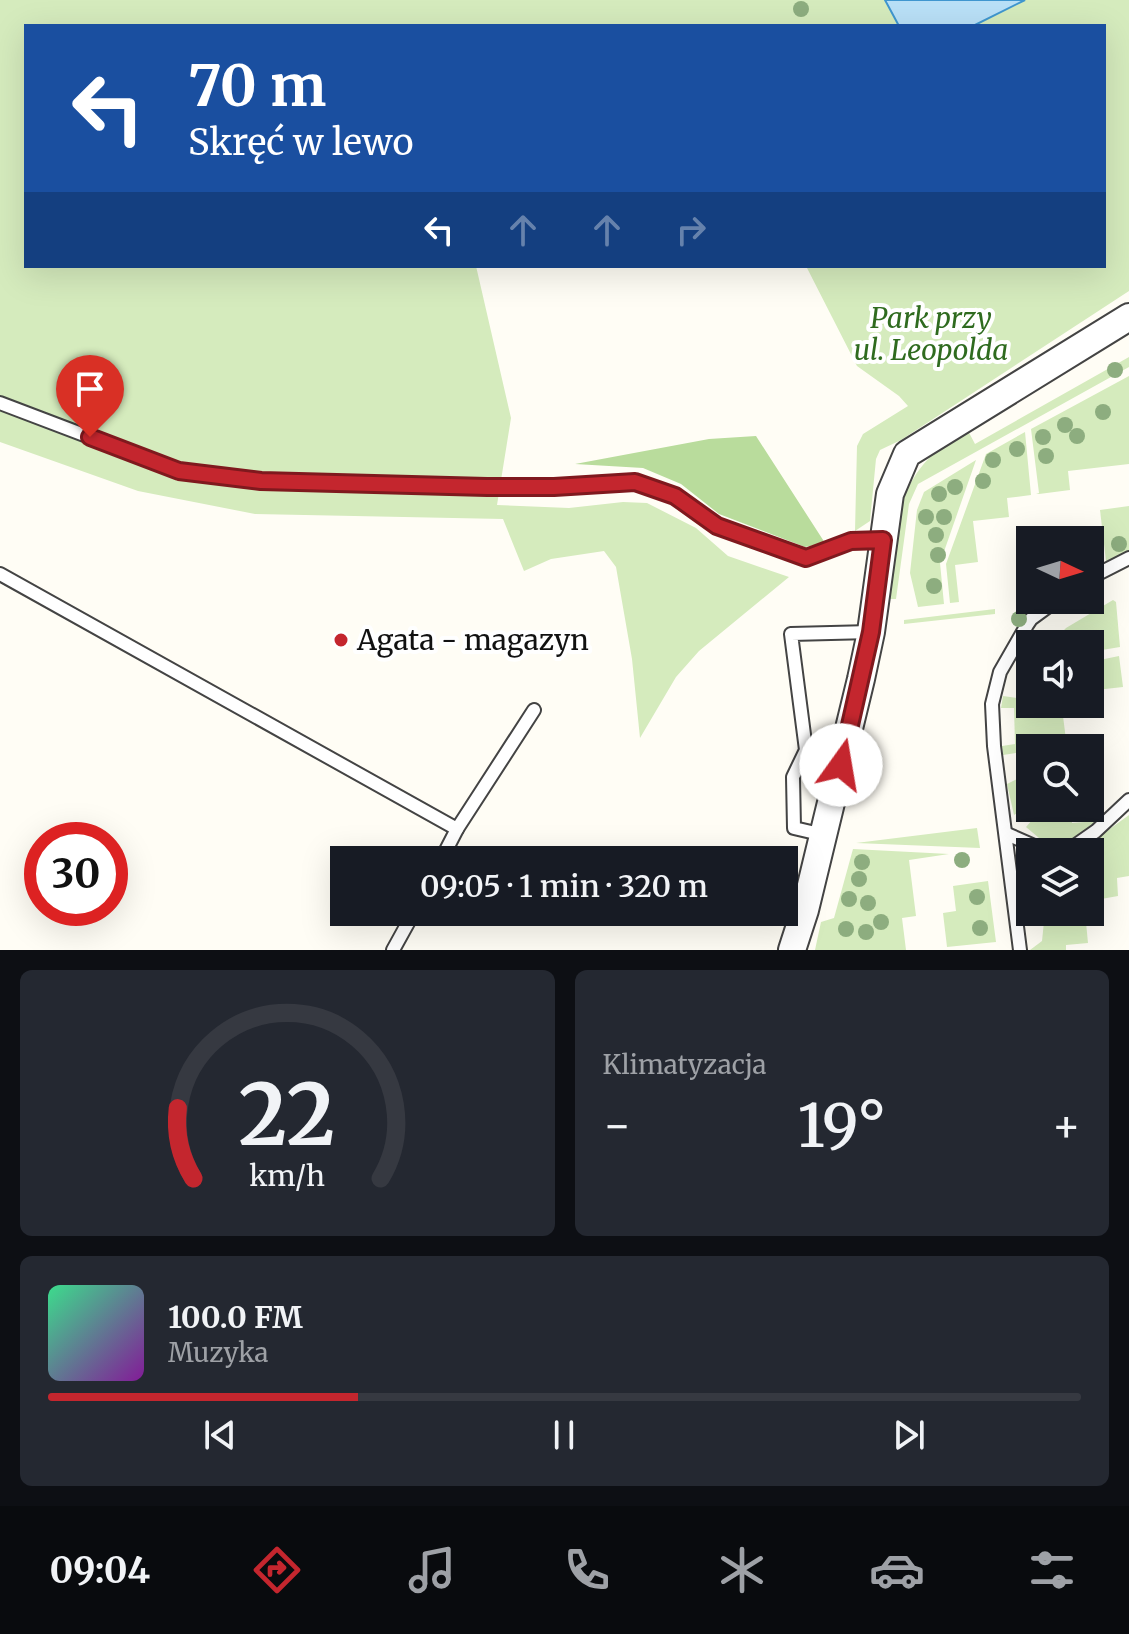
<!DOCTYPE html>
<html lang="pl">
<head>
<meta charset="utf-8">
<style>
	body { margin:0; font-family:Merriweather,serif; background:#242831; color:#f1f3f6; height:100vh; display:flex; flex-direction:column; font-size:30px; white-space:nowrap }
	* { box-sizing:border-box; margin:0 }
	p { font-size:26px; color:#9ea1a6 }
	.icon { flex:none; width:44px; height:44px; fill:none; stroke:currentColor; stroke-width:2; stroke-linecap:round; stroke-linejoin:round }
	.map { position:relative; height:950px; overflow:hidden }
	.panel { display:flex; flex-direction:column; gap:20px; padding:20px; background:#0d0f14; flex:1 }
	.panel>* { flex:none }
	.hud { position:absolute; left:24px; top:24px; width:1082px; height:244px; border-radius:0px; box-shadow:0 8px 32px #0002; background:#1a4fa0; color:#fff; overflow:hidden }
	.needle { width:52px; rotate:94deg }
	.buttons { position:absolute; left:1016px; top:526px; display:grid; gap:16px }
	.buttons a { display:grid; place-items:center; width:88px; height:88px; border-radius:0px; background:#171b24; box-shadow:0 8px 32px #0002; font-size:40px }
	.speed { position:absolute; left:24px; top:822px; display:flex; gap:16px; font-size:40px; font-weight:700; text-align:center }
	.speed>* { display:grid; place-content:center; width:104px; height:104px; border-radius:50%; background:#171b24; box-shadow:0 8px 32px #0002; line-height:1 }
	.speed .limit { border:12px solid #d22; background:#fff; color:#111 }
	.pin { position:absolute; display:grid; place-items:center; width:68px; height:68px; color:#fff; margin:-82px -34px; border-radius:50% 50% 50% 0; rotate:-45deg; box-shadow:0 0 8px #0007 }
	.pin .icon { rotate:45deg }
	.me { position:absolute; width:88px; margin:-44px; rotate:13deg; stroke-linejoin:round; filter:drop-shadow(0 0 6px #0008) }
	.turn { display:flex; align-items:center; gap:28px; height:168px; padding:0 32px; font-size:36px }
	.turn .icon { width:104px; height:104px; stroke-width:2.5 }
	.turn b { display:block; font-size:56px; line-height:68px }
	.lanes { display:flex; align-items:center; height:76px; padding:0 32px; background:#0003; justify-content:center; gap:40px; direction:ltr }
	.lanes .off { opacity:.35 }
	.big { font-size:60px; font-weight:600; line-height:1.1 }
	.panel .card { flex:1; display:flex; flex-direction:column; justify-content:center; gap:12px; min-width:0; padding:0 28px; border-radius:12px; background:#242831 }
	.panel .dial { align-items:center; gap:0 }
	.dial svg { height:208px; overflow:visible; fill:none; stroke:#363941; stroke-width:7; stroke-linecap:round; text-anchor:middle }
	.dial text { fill:#f1f3f6; stroke:none }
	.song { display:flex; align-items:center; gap:24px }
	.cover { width:96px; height:96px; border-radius:12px; background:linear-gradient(135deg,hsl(150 70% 55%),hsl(290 70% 35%)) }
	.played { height:8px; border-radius:4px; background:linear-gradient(90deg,#c4262e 30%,#363941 30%) }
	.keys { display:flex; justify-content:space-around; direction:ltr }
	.heat { display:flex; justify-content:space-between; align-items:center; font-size:44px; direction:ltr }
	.panel .tiles { flex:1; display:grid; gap:20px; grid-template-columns:1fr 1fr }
	.card:last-child { grid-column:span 2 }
	.trip { position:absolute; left:330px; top:846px; width:468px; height:80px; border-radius:0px; background:#171b24; box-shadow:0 8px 32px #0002; font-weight:600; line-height:80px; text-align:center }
	.tab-bar { display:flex; height:128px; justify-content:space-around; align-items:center; background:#090b0e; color:#9ea1a6 }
	.tab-bar .icon { width:56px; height:56px }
	.tab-bar .selected { color:#c4262e }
	.tab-bar b { font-size:36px; color:#f1f3f6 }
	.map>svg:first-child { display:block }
</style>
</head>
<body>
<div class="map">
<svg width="1129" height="950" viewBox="0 0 1129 950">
	<rect width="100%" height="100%" fill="#fffdf5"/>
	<g fill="#d5ebbd">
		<polygon points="0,0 1129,0 1129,291 901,440 880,450 876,459 870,521 855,531 857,446 863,434 908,406 899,396 857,366 806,266 1104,266 1104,26 26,26 26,266 476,266 511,418 497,505 569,508 623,502 647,503 696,528 728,556 789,577 699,651 676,677 640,738 632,659 616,567 604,551 551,559 524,571 503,519 255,514 138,491 0,442"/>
		<path d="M1129 357V367L918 484 909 504 896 599H889C897 517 892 478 966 427L975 444Z"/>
		<polygon points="1129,376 1129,464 1068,471 1070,490 1039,494 1036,494 1039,493 1031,429"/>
		<polygon points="1025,432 1031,495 1007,498 1009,517 973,521 978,562 955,565 959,602 950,603 946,564 986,454"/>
		<polygon points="976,460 940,563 944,604 918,607 910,573 917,510 924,492"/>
		<polygon points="1129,506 1129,553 1106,561 1100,510"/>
		<polygon points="1113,600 1116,602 1120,647 1090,652 1090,644 1051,644 1066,628"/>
		<polygon points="995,609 995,614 904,624 904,620"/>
		<polygon points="1119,656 1123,687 1096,690 1099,711 1063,716 1067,748 1030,748 1030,808 1071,808 1072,823 1097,821 1072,841 1045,843 1026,827 1033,819 1025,808 1014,815 1007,784 1019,778 1016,753 1003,755 1002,746 1015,744 1014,708 1001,708 1003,696 1017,698 1025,676 1030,675 1030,704 1090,704 1090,662"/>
		<polygon points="1129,815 1129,876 1117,878 1118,896 1090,901 1090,852 1078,852"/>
		<polygon points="977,828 980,848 856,843"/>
		<polygon points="853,849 949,854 909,860 916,916 902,918 906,950 815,950 821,922 834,918"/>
		<polygon points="988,881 996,942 947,947 943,913 956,911 953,886"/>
		<polygon points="1045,912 1085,912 1088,943 1066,945 1066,950 1030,950 1042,941"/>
	</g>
	<polygon fill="#b9dc9c" points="756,436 825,543 805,547 719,514 681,484 643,468 575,464 709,439"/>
	<polygon fill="#b9e0f7" stroke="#3f96cf" stroke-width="2" points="885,0 1025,0 973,26 899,26"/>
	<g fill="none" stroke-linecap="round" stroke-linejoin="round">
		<g stroke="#444" stroke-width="16">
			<g id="lane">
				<polyline points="0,403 179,471 261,481 487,487 554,487 635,482 675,496 717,526 806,558 851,541 883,540"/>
				<polyline points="0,574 457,829"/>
				<polyline points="1090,578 1129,558"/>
				<polyline points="1007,834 1048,852"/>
				<polyline points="824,835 794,828 793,777 806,750 791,634 871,632"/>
				<polyline points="1066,852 1096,831 1129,800"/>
				<polyline points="441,860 457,829 534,710"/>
				<polyline points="1014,890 1030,878"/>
				<polyline points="393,950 414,912"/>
				<polyline points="1020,950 994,746 992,704 1000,672 1027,625 1031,619 1057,600"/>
			</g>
		</g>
		<g stroke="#444" stroke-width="30">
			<polyline id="street" points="792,950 805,910 861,679 871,632 890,494 907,454 1129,317"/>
		</g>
		<use href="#lane" stroke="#fff" stroke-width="12"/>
		<use href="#street" stroke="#fff" stroke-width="26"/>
	</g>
	<g fill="#8dad7f">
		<circle cx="801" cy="9" r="8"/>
		<circle cx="1115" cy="370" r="8"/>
		<circle cx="1103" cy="412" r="8"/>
		<circle cx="1065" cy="425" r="8"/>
		<circle cx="1077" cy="436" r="8"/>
		<circle cx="1043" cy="437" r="8"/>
		<circle cx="1017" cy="449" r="8"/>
		<circle cx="1046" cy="456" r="8"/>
		<circle cx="993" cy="460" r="8"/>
		<circle cx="983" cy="481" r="8"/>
		<circle cx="955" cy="487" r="8"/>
		<circle cx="939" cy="494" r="8"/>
		<circle cx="926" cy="517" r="8"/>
		<circle cx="944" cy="517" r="8"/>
		<circle cx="936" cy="535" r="8"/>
		<circle cx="1119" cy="544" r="8"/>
		<circle cx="938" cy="555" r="8"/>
		<circle cx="934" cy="586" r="8"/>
		<circle cx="1019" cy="619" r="8"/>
		<circle cx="962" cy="860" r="8"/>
		<circle cx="862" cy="862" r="8"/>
		<circle cx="859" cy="879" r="8"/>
		<circle cx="977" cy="897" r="8"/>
		<circle cx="849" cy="899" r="8"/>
		<circle cx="868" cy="903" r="8"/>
		<circle cx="881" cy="922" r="8"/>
		<circle cx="980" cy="928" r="8"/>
		<circle cx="846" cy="929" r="8"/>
		<circle cx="866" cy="932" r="8"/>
	</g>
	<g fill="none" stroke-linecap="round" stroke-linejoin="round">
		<g stroke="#7f191e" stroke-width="20">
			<polyline id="route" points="90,437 179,471 261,481 487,487 554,487 635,482 675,496 717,526 806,558 851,541 883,540 871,632 841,765"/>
		</g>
		<use href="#route" stroke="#c4262e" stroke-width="14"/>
	</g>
	<circle fill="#c4262e" stroke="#fff" stroke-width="3" cx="341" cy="640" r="8"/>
	<g text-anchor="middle" stroke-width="8" stroke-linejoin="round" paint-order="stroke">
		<g font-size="28" font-style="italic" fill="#2f6b1f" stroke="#fff">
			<text x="931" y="328">Park przy<tspan x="931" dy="32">ul. Leopolda</tspan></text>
		</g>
		<g font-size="28" fill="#111" stroke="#fff" text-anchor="start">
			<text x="357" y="650">Agata - magazyn</text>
		</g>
	</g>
</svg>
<div class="buttons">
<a><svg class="needle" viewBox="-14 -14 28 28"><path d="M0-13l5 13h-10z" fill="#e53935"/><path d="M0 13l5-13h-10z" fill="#9ea1a6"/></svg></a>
<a><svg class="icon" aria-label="sound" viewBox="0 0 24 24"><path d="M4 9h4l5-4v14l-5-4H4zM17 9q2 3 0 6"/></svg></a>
<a><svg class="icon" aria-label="search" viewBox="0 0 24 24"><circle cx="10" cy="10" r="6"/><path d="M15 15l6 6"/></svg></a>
<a><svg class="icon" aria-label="layers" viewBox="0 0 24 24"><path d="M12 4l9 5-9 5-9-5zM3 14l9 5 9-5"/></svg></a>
</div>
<div class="speed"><div class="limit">30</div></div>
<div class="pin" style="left:90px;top:437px;background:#d93025"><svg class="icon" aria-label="arrive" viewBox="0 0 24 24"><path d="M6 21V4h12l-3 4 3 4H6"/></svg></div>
<svg class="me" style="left:841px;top:765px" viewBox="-20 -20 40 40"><circle r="19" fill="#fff"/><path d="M0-13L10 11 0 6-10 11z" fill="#c4262e"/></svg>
<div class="trip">09:05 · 1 min · 320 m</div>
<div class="hud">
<div class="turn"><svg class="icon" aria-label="left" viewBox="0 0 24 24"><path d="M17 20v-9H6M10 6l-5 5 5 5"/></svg><div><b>70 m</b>Skręć w lewo</div></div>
<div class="lanes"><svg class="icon" aria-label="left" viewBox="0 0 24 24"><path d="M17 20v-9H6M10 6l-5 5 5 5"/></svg><svg class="icon off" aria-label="ahead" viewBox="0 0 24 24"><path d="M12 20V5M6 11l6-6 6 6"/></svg><svg class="icon off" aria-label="ahead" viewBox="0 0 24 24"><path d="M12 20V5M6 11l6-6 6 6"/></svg><svg class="icon off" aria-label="right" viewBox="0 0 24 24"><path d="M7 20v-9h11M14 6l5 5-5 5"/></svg></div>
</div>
</div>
<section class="panel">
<div class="tiles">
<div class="card dial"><svg viewBox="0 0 100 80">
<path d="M14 69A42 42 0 1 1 86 69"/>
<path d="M14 69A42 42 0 0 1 8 42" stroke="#c4262e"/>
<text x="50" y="56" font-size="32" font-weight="700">22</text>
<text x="50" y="72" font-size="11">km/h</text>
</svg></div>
<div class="card"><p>Klimatyzacja</p>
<div class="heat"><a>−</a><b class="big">19°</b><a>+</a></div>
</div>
<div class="card">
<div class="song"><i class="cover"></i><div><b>100.0 FM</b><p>Muzyka</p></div></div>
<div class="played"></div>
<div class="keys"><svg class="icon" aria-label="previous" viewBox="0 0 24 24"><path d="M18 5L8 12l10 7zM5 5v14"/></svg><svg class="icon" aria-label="pause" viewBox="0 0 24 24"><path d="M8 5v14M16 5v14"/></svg><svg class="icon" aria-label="next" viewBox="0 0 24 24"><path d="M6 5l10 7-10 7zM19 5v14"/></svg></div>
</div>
</div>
</section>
<nav class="tab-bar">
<b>09:04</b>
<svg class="icon selected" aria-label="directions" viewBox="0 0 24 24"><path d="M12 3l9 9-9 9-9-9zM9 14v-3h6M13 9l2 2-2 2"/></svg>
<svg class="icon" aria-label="music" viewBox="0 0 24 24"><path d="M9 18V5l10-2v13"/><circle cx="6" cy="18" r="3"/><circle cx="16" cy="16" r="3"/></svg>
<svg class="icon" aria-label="phone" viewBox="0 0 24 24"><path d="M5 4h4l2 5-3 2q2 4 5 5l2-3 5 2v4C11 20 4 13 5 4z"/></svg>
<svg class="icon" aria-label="climate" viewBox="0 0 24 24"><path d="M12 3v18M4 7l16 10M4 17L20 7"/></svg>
<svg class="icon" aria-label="car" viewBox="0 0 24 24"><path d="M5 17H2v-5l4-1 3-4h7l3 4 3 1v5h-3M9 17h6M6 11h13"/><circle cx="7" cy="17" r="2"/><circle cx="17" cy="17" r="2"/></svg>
<svg class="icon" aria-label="filters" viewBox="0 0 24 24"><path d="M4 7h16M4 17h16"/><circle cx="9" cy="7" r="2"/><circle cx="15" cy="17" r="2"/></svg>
</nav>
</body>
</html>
